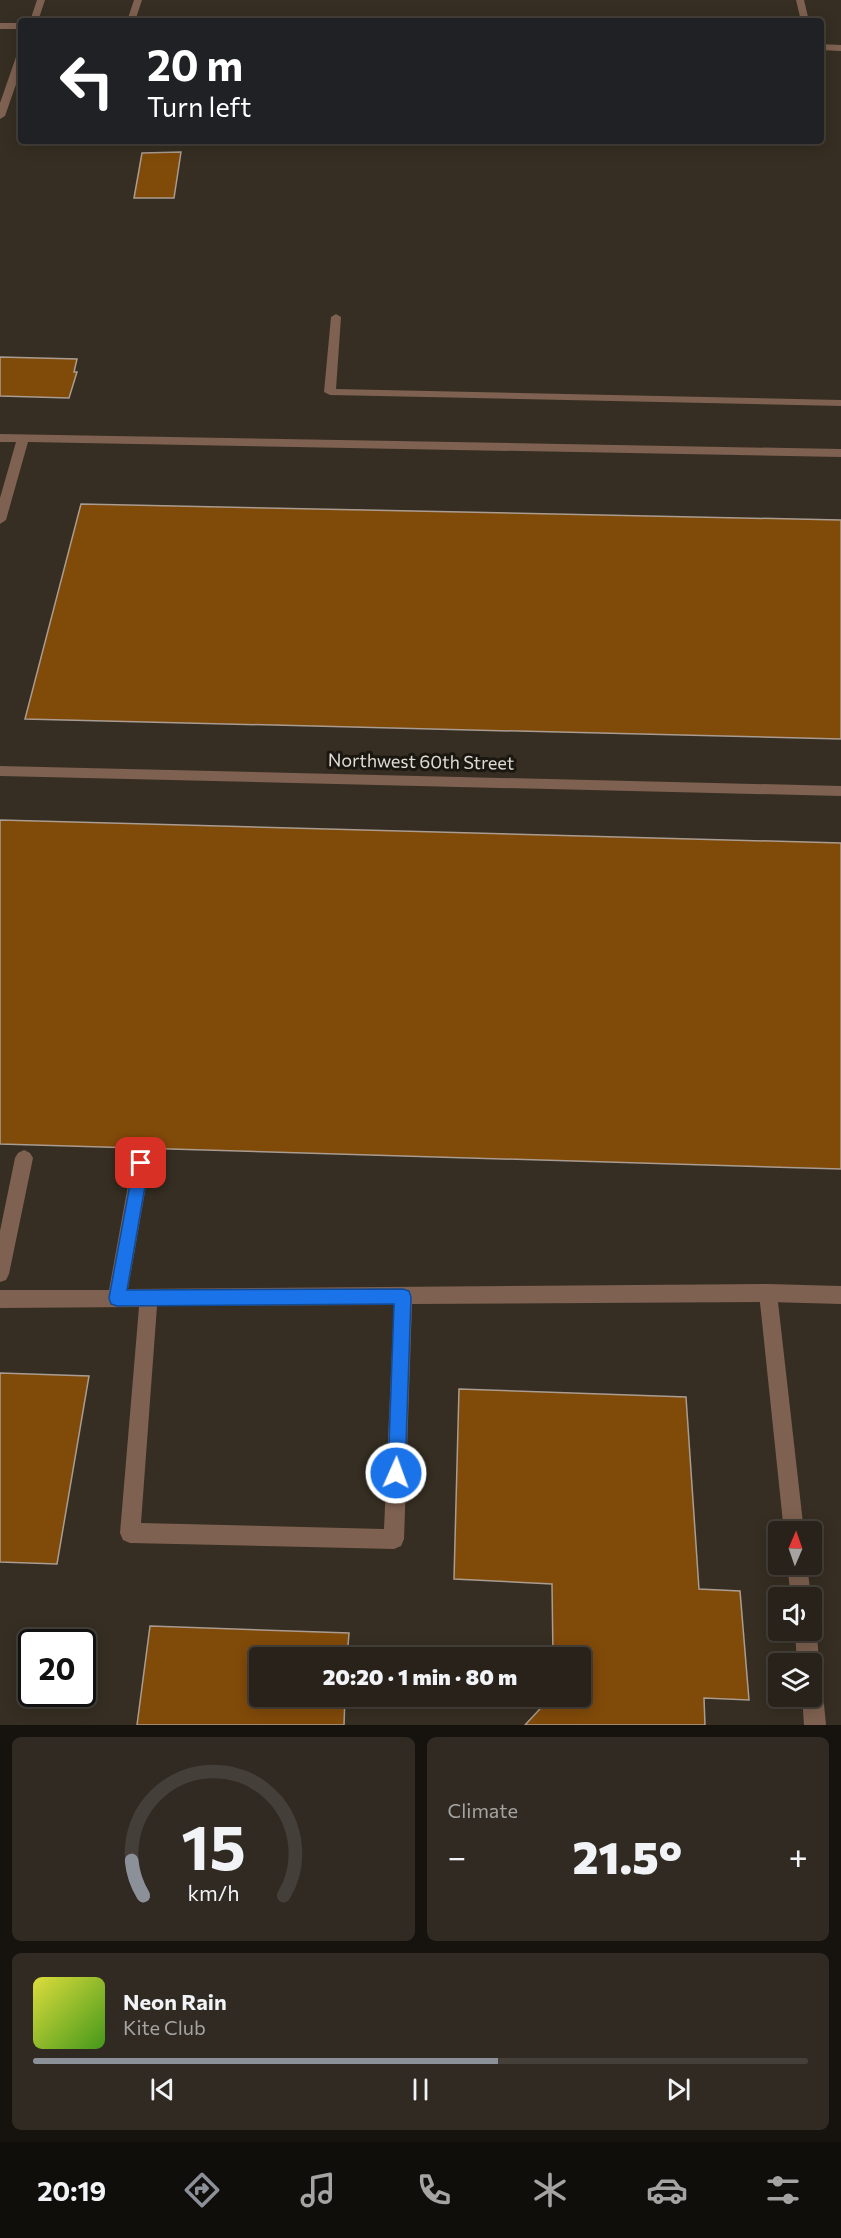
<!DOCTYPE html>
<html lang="en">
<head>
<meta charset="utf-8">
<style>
	body { margin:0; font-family:Commissioner,sans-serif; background:#302a23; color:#f1f3f6; height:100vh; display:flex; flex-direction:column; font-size:22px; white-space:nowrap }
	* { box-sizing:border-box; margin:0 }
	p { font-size:20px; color:#a5a4a2 }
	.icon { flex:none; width:33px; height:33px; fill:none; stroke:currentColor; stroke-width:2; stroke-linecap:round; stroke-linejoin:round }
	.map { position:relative; height:1725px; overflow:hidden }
	.details { display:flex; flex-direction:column; gap:12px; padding:12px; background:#16130e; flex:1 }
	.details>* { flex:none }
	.guide { position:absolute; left:18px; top:18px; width:806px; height:126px; border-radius:6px; box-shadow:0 3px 15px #0003,0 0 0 2px #443f39; background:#202124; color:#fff; overflow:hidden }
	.needle { width:39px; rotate:2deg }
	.buttons { position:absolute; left:768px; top:1521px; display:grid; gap:12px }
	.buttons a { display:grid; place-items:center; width:54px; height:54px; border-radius:6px; background:#28221a; box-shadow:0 3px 15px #0003,0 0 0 2px #443f39; font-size:30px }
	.speed { position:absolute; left:18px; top:1629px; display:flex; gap:12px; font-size:30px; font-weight:700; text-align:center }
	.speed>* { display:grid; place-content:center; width:78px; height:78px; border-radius:50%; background:#28221a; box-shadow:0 3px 15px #0003,0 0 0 2px #443f39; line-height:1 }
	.speed .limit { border:3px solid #111; border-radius:9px; background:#fff; color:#111 }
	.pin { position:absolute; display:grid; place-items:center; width:51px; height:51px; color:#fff; margin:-26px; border-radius:12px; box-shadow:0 3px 9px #0006 }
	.me { position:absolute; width:66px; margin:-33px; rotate:2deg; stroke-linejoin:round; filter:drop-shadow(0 0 4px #0008) }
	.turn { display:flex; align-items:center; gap:21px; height:126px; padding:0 30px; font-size:27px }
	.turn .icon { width:78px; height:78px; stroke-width:2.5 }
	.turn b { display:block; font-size:42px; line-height:51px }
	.big { font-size:45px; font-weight:800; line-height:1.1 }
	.details .widget { flex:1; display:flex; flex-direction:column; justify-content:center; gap:9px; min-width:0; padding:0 21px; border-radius:9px; background:#302a23 }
	.details .dial { align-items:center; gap:0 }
	.dial svg { height:156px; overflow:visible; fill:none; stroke:#443f39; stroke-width:7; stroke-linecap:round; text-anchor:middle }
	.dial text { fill:#f1f3f6; stroke:none }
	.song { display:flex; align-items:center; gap:18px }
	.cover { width:72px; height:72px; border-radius:9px; background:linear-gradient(135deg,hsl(60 70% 55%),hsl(100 70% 35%)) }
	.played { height:6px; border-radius:3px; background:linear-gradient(90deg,#8c9099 60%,#443f39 60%) }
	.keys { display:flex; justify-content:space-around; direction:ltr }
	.heat { display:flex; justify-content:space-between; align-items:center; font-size:33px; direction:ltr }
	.details .tiles { flex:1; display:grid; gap:12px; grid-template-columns:1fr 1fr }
	.widget:last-child { grid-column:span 2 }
	.trip { position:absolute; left:249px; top:1647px; width:342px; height:60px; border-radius:6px; background:#28221a; box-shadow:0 3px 15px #0003,0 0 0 2px #443f39; font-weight:800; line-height:60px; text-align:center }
	.tabs { display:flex; height:96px; justify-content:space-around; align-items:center; background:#100e0a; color:#a5a4a2 }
	.tabs .icon { width:42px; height:42px }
	.tabs .selected { color:#8c9099 }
	.tabs b { font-size:27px; color:#f1f3f6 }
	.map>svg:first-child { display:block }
</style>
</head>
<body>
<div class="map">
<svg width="841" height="1725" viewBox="0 0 841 1725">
	<rect width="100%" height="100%" fill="#362e22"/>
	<g fill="#804a09" stroke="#aa9c91" stroke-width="1.5">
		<polygon points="181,152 174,198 134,198 142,153"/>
		<polygon points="0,357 77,359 74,372 77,372 69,398 0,396"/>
		<polygon points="81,504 841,520 841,739 25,719"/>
		<polygon points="0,820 841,843 841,1169 0,1144"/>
		<polygon points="0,1373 89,1376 57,1564 0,1562"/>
		<polygon points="459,1389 686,1397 699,1589 740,1591 749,1700 704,1698 705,1725 525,1725 552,1696 580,1696 580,1658 553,1658 552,1584 454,1579"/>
		<polygon points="150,1626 349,1633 347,1658 260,1658 260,1696 345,1696 344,1725 137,1725"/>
	</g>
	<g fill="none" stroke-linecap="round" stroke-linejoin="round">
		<g fill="#7e6150" fill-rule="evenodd">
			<polygon points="134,0 142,0 135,21 127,21"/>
			<polygon points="796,0 804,0 809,21 801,21"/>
			<rect x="0" y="23" width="21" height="6"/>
			<polygon points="820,44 841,45 841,51 820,50"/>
			<polygon points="336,314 341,317 336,389 841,400 841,406 330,395 324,392 331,317"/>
			<polygon points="0,434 841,449 841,457 28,442 6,520 0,524 0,498 16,442 0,442"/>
			<polygon points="24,1150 30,1153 33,1158 9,1274 6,1280 0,1282 0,1231 15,1158 18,1153"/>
			<path d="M141 1155 147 1158 150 1163 128 1289 768 1284 841 1286V1304L768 1302 412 1304 404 1539 401 1546 394 1549 130 1543 123 1540 120 1533 139 1307 0 1308V1290H109L132 1163 135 1158ZM394 1305 384 1529 141 1523 157 1306Z"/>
		</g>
		<g fill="#7e6150" fill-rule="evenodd">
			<polygon points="37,0 45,0 38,21 30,21"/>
			<polygon points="21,54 21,70 5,116 0,119 0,103 16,57"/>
			<polygon points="0,766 841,786 841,796 0,776"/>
			<polygon points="768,1284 774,1287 777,1293 804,1532 784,1532 759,1293 762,1287"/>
			<polygon points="787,1564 807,1564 811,1598 791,1598"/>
			<path d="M812 1622C818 1634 821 1659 815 1671L812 1673V1664H797L795 1630H812Z"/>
			<polygon points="812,1683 819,1687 823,1694 826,1725 804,1725 802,1696 812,1696"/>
		</g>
	</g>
	<polygon fill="#1a73e8" stroke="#114b97" stroke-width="1.5" points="141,1156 147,1158 149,1163 127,1290 403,1289 409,1291 411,1297 405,1473 403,1479 396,1482 390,1479 388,1473 394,1304 117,1306 111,1304 109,1298 134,1163 136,1158"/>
	<g text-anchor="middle" stroke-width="6" stroke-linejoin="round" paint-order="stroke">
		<g font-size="18" fill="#e0dbd3" stroke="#1a1711">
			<text transform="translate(421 762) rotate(1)" y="6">Northwest 60th Street</text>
		</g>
	</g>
</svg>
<div class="buttons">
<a><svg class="needle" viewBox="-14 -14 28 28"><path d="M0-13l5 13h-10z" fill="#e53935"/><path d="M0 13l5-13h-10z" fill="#a5a4a2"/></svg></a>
<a><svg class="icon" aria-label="sound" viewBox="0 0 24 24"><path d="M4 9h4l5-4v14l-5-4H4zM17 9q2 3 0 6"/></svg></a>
<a><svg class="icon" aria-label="layers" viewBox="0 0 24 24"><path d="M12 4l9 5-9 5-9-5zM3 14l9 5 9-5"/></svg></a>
</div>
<div class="speed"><div class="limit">20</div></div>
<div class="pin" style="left:141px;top:1163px;background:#d93025"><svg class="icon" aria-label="arrive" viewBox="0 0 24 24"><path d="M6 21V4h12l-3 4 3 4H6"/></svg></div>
<svg class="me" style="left:396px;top:1473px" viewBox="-20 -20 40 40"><circle r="17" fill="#1a73e8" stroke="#fff" stroke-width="3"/><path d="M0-11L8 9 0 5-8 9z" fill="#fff"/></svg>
<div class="trip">20:20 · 1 min · 80 m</div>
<div class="guide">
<div class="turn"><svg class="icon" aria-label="left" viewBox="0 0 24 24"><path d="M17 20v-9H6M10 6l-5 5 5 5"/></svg><div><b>20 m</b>Turn left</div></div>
</div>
</div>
<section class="details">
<div class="tiles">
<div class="widget dial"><svg viewBox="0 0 100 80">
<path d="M14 69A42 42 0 1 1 86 69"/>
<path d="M14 69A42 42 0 0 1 8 51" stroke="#8c9099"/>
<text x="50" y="56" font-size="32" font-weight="700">15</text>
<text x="50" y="72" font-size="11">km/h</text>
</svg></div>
<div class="widget"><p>Climate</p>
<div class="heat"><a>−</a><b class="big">21.5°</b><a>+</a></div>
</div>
<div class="widget">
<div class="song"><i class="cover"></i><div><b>Neon Rain</b><p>Kite Club</p></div></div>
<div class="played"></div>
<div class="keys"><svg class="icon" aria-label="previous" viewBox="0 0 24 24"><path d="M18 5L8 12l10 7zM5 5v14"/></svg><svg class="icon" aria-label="pause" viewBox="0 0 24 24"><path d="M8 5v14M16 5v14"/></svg><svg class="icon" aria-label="next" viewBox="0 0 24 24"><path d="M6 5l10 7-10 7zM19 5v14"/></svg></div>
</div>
</div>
</section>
<nav class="tabs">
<b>20:19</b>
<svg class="icon selected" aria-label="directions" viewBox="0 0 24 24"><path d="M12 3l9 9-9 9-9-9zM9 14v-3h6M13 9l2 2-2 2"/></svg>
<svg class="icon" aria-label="music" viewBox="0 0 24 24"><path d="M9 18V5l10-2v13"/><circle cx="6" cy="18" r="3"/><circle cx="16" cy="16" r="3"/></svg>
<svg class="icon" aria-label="phone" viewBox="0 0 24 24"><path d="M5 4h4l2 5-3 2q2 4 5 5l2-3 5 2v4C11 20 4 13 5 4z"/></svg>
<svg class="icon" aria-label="climate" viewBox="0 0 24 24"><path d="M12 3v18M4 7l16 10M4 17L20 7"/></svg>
<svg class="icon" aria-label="car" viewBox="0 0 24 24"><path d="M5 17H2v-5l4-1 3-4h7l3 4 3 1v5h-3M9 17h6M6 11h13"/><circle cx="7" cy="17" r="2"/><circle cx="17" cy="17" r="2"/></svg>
<svg class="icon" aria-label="filters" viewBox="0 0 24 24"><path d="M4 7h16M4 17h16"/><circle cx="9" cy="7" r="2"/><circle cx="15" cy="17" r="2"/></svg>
</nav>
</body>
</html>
